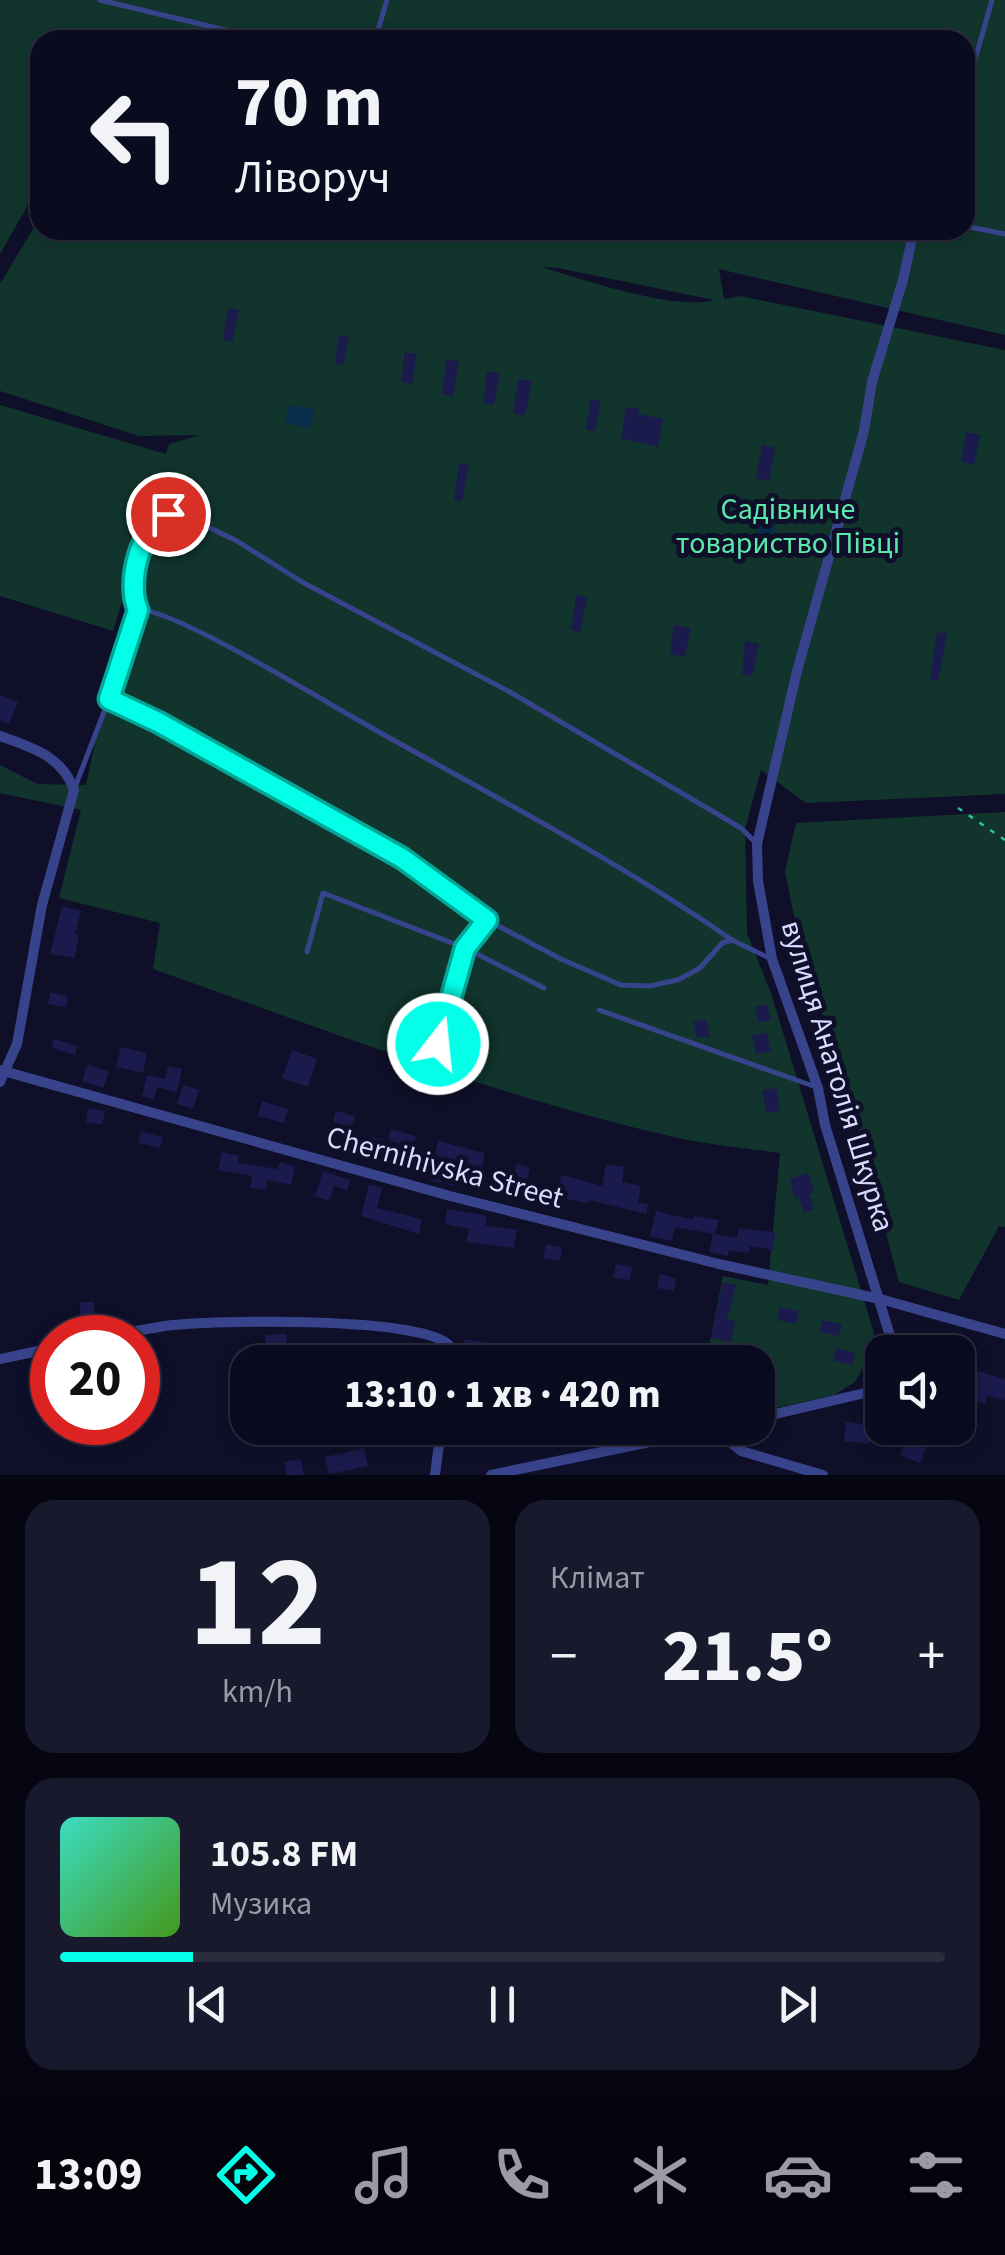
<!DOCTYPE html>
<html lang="uk">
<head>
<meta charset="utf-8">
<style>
	body { margin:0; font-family:"Source Sans 3",sans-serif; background:#19192d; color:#f1f3f6; height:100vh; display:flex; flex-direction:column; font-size:38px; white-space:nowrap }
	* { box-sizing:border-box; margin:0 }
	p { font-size:32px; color:#9a9ba5 }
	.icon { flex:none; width:55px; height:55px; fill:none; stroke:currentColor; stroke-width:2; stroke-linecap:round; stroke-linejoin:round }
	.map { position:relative; height:1475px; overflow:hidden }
	.panel { display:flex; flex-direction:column; gap:25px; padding:25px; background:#060612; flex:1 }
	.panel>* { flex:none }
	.banner { position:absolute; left:30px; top:30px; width:945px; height:210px; border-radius:30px; box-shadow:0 5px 15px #0003,0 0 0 2px #2b2b3e; background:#0b0b20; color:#f1f3f6; overflow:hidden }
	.buttons { position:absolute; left:865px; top:1335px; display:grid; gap:20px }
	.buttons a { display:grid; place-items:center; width:110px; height:110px; border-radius:20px; background:#0b0b20; box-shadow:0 5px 15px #0003,0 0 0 2px #2b2b3e; font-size:50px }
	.speed { position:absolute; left:30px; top:1315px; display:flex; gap:20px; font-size:50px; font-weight:700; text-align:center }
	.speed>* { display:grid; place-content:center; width:130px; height:130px; border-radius:50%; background:#0b0b20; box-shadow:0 5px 15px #0003,0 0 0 2px #2b2b3e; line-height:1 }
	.speed .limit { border:15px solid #d22; background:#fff; color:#111 }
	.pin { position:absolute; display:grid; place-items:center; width:85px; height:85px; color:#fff; margin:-42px; border:5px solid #fff; border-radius:50%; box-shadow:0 2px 10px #0007 }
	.me { position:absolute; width:110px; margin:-55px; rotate:16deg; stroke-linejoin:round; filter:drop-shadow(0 0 8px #0008) }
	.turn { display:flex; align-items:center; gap:35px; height:210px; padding:0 40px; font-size:45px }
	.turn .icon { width:130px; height:130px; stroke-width:2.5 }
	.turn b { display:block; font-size:70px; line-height:85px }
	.big { font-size:75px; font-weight:800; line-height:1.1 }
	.panel .card { flex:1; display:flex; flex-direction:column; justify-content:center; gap:15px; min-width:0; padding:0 35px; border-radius:30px; background:#19192d }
	.panel .dial { align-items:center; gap:0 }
	.dial b { font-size:130px; line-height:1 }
	.song { display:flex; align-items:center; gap:30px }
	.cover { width:120px; height:120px; border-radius:15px; background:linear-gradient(135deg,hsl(170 70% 55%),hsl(100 70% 35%)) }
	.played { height:10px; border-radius:5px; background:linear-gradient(90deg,#04ffe9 15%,#2b2b3e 15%) }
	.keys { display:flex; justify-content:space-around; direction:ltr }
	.heat { display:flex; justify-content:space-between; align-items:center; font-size:55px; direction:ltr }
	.panel .tiles { flex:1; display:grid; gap:25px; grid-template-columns:1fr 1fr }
	.card:last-child { grid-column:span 2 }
	.trip { position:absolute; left:230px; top:1345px; width:545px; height:100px; border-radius:30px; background:#0b0b20; box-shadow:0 5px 15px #0003,0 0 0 2px #2b2b3e; font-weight:800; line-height:100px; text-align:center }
	.menu { display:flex; height:160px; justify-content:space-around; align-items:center; background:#04040d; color:#9a9ba5 }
	.menu .icon { width:70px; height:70px }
	.menu .selected { color:#04ffe9 }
	.menu b { font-size:45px; color:#f1f3f6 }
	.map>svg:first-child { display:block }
</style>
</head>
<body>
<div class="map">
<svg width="1005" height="1475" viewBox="0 0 1005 1475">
	<rect width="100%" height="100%" fill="#0f0f2a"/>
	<g fill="#11352d" fill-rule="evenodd">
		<path d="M0 0H1005V335L719 269 724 299 740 296 1005 350V794L806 803 761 770 745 829 747 933 772 996 877 1343 855 1382 834 1395 758 1412V1362H706L723 1276 768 1285 780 1153C745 1148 709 1145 674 1137 495 1096 326 1030 153 969L160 923 59 898 81 810 0 793V765L37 784 86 785 109 677 163 468 113 631 0 596V405L166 454 169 444 200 435 139 436 0 391V284L40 217V230H965V40H40V184L0 254ZM542 267 558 268 714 300C674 311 584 280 542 267Z"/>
		<polygon points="1005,812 1005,1227 999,1226 959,1300 899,1282 862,1143 798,936 785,871 796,823"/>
	</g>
	<g fill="#072d4b">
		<polygon points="289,405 315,410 309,429 285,422"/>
		<polygon points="759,518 776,522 772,545 756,539"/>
	</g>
	<g fill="#1a1a4c">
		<polygon points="228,308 239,310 232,342 223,340"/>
		<polygon points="339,335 349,337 343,365 335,364"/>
		<polygon points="405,352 417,354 412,384 401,382"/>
		<polygon points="447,359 459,362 453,396 442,394"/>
		<polygon points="487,371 500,374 494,405 483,403"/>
		<polygon points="518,379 532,381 525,416 513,413"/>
		<polygon points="591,399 601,401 595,431 586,430"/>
		<polygon points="626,407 639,409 638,414 663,419 658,447 621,438"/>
		<polygon points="966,432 980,435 974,465 961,462"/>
		<polygon points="762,445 775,448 769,481 756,478"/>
		<polygon points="459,463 469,464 462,501 454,500"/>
		<polygon points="576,595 587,597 580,632 571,630"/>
		<polygon points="674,625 691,628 685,657 670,654"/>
		<polygon points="937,632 947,634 938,681 930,680"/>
		<polygon points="745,641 759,644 752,676 742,674"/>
		<polygon points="0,695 18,702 9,724 0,720"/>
		<polygon points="62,906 81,911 75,934 79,935 75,958 50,954"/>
		<polygon points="50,992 68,996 66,1007 48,1004"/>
		<polygon points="767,1004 771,1020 759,1023 755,1007"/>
		<polygon points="706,1019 710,1037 697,1038 693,1022"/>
		<polygon points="767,1033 771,1051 756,1054 752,1035"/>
		<polygon points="54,1039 77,1046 75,1055 52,1048"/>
		<polygon points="121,1047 147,1053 143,1073 116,1067"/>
		<polygon points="292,1050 317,1059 308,1087 282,1078"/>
		<polygon points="88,1064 109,1072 103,1088 82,1081"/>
		<polygon points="168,1066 182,1069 177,1092 157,1087 154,1099 142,1096 147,1075 165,1079"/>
		<polygon points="183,1085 199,1090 193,1109 177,1104"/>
		<polygon points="777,1088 780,1111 766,1113 763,1090"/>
		<polygon points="262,1101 288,1109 284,1123 258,1116"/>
		<polygon points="88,1108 105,1111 102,1125 86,1122"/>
		<polygon points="336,1111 355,1116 351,1128 333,1122"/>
		<polygon points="391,1129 416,1136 413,1147 388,1140"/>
		<polygon points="141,1132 163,1137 160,1148 138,1143"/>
		<polygon points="371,1137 383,1139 378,1160 366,1157"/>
		<polygon points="438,1141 485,1153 481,1170 459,1165 455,1186 429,1180"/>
		<polygon points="222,1152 239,1156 238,1163 278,1169 280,1162 295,1166 291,1185 267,1180 266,1190 250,1188 252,1176 218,1170"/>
		<polygon points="516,1164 530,1167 527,1182 513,1179"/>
		<polygon points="606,1164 624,1167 622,1182 641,1186 638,1202 648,1204 646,1214 589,1200 588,1204 556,1196 562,1175 602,1186"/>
		<polygon points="323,1171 350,1180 347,1190 334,1186 329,1201 315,1196"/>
		<polygon points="808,1173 814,1193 809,1194 814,1209 804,1213 799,1197 795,1198 790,1179"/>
		<polygon points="369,1184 382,1188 377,1208 422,1219 419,1234 361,1216"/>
		<polygon points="447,1209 487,1216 485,1225 517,1230 514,1248 466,1242 469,1229 445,1224"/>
		<polygon points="656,1211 693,1220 694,1216 719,1220 715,1234 737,1238 739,1228 775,1232 773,1250 750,1246 749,1253 729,1250 728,1256 709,1252 713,1234 675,1227 672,1241 650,1236"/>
		<polygon points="546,1244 562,1247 560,1261 543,1258"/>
		<polygon points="616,1264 632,1267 630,1280 613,1278"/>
		<polygon points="660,1274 676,1278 674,1291 657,1288"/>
		<polygon points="723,1282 736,1285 727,1320 735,1321 731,1342 711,1338"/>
		<rect x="80" y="1302" width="14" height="19"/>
		<polygon points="780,1307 799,1311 796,1324 777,1320"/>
		<polygon points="822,1320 842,1324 839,1336 819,1332"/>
		<polygon points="286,1334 287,1351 266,1352 265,1335"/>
		<polygon points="144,1338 149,1365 138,1367 138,1340"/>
		<polygon points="464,1339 505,1345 502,1362 461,1360"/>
		<polygon points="836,1348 855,1353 852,1365 833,1361"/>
		<polygon points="758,1361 774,1365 771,1377 758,1374"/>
		<polygon points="967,1368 1005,1379 1005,1400 987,1396 985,1403 963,1398"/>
		<polygon points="846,1422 871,1425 869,1444 844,1441"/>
		<polygon points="908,1436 928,1443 920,1463 900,1455"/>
		<polygon points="364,1448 368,1466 329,1474 325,1457"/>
		<polygon points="301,1459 304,1475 287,1475 284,1462"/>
	</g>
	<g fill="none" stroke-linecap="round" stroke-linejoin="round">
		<polyline stroke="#28c39d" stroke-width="2.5" stroke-dasharray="5 8" stroke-linecap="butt" points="958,808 1005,840"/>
		<g stroke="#37448c" stroke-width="5">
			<polyline points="100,0 267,40"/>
			<polyline points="375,40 387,0"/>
			<polyline points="965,95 992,0"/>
			<polyline points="965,226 1005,234"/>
			<polyline points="138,610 132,596 134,583 150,529 156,519 168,514 181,514 237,541 302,582 510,692 741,828 755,842"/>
			<path d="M109 699 138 610C168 606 321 699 356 719 483 791 612 857 732 940"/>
			<polyline points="75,787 109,699 158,722 402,858 487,920 561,959 621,985 649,986 678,980 700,968 722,943 732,940 769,958"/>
			<polyline points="307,952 323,893 465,948 544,988"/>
			<polyline points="599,1010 816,1087"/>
			<polyline points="438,1044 465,948 487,920"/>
		</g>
		<g stroke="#37448c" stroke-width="10">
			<path d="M0 736C32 747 63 757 74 790L42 905 17 1044 0 1082"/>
			<polyline points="0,1070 450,1196 719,1264 880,1299 1005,1334"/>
			<path d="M104 1338C124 1333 144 1329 165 1326 212 1320 420 1316 449 1345L448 1362"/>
			<polyline points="895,1352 825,1125 818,1088 772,959 758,881 757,844 796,675 864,431 872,382 903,280 914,230"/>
			<polyline points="0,1359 52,1348"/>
			<polyline points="758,1418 882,1389"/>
			<polyline points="713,1428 741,1451 823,1475"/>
			<polyline points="435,1475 441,1428"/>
			<polyline points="491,1475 717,1428"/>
		</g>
	</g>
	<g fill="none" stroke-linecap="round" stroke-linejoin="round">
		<g stroke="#03a697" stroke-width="25">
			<path id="route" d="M168 514C140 527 126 583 138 610L109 699 158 722 402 858 487 920 465 948 438 1044"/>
		</g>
		<use href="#route" stroke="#04ffe9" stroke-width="18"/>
	</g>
	<g text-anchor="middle" stroke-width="10" stroke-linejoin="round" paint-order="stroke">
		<g font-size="30" fill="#5ce8aa" stroke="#0f0f2a">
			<text x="788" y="519">Садівниче<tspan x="788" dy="34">товариство Півці</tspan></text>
		</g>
		<g font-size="30" fill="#d8dbff" stroke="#0f0f2a">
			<text transform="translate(838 1076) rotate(73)" y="10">вулиця Анатолія Шкурка</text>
			<text transform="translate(445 1167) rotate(15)" y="10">Chernihivska Street</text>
		</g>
	</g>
</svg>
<div class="buttons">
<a><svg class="icon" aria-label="sound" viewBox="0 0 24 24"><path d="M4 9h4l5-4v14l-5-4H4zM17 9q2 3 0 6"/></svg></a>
</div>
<div class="speed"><div class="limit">20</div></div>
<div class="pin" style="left:168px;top:514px;background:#d93025"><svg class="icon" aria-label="arrive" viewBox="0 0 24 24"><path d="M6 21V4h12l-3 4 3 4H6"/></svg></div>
<svg class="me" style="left:438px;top:1044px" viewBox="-20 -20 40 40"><circle r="17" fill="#04ffe9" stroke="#fff" stroke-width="3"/><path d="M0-11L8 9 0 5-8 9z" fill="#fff"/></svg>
<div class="trip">13:10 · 1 хв · 420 m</div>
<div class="banner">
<div class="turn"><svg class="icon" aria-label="left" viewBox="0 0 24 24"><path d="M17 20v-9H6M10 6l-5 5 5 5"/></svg><div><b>70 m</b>Ліворуч</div></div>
</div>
</div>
<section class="panel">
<div class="tiles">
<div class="card dial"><b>12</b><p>km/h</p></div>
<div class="card"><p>Клімат</p>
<div class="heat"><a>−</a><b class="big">21.5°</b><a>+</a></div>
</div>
<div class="card">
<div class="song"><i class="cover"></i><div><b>105.8 FM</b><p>Музика</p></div></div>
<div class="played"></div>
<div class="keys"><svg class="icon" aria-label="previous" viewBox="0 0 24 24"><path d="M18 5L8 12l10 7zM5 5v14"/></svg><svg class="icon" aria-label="pause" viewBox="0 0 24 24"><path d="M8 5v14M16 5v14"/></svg><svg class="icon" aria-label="next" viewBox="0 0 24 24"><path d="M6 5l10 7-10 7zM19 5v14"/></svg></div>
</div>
</div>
</section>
<nav class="menu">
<b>13:09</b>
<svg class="icon selected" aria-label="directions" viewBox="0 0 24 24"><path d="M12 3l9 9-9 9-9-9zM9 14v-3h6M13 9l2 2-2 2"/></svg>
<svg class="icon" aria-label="music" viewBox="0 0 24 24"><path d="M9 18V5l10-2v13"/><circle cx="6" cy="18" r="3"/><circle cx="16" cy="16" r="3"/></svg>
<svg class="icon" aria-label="phone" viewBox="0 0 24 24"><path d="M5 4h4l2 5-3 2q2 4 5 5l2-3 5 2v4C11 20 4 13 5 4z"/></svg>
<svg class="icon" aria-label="climate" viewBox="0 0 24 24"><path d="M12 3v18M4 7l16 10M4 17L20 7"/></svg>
<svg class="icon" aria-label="car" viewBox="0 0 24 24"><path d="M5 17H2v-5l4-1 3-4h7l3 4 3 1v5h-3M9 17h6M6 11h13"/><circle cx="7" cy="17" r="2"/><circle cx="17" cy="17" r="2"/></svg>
<svg class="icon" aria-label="filters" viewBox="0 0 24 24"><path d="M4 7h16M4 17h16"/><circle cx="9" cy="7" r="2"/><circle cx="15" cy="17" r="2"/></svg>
</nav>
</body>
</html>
